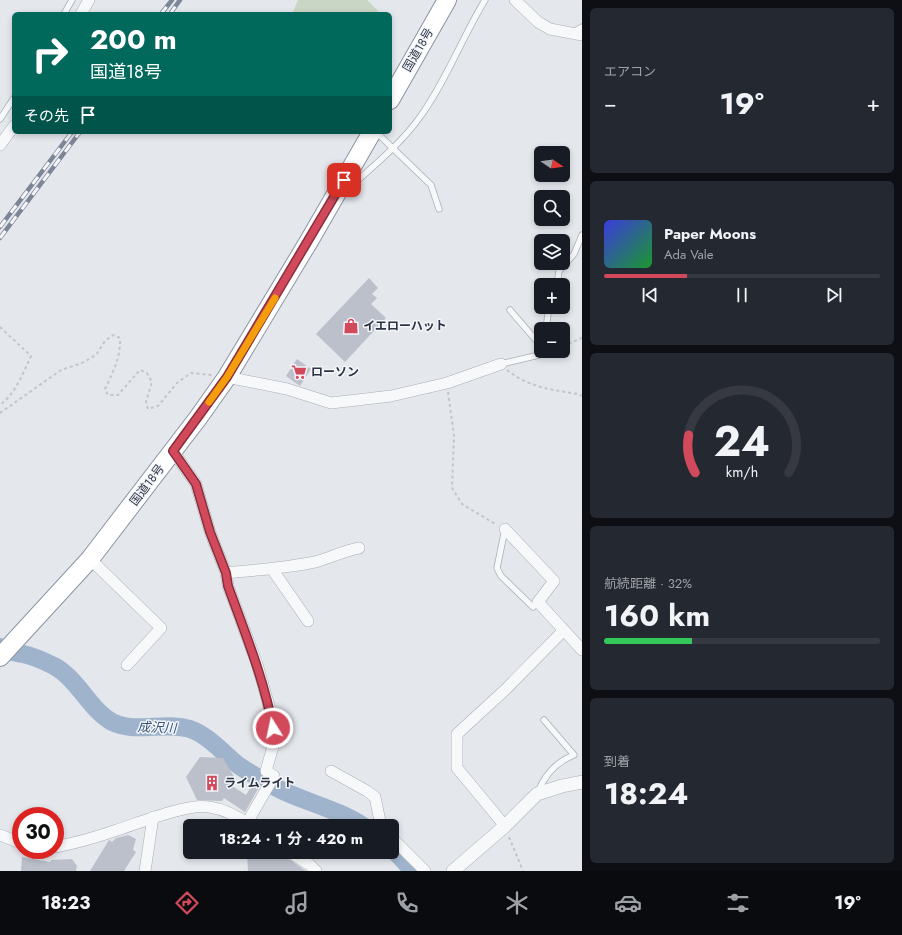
<!DOCTYPE html>
<html lang="ja">
<head>
<meta charset="utf-8">
<style>
	body { margin:0; font-family:Jost,"Noto Sans JP",sans-serif; background:#242831; color:#f1f3f6; height:100vh; display:flex; flex-direction:column; font-size:15px; white-space:nowrap }
	* { box-sizing:border-box; margin:0 }
	p { font-size:13px; color:#9ea1a6 }
	.icon { flex:none; width:22px; height:22px; fill:none; stroke:currentColor; stroke-width:2; stroke-linecap:round; stroke-linejoin:round }
	.map { position:relative; flex:1; overflow:hidden }
	.drawer { display:flex; flex-direction:column; gap:8px; padding:8px; background:#0d0f14; width:320px }
	.drawer>* { flex:none }
	.guide { position:absolute; left:12px; top:12px; width:380px; height:122px; border-radius:6px; box-shadow:0 2px 6px #0003; background:#00695c; color:#fff; overflow:hidden }
	.needle { width:26px; rotate:103deg }
	.buttons { position:absolute; left:534px; top:146px; display:grid; gap:8px }
	.buttons a { display:grid; place-items:center; width:36px; height:36px; border-radius:6px; background:#171b24; box-shadow:0 2px 6px #0003; font-size:20px }
	.speed { position:absolute; left:12px; top:807px; display:flex; gap:8px; font-size:20px; font-weight:700; text-align:center }
	.speed>* { display:grid; place-content:center; width:52px; height:52px; border-radius:50%; background:#171b24; box-shadow:0 2px 6px #0003; line-height:1 }
	.speed .limit { border:6px solid #d22; background:#fff; color:#111 }
	.pin { position:absolute; display:grid; place-items:center; width:34px; height:34px; color:#fff; margin:-17px; border-radius:8px; box-shadow:0 2px 6px #0006 }
	.me { position:absolute; width:44px; margin:-22px; rotate:350deg; stroke-linejoin:round; filter:drop-shadow(0 0 3px #0008) }
	.turn { display:flex; align-items:center; gap:14px; height:84px; padding:0 12px; font-size:18px }
	.turn .icon { width:52px; height:52px; stroke-width:2.5 }
	.turn b { display:block; font-size:28px; line-height:34px }
	.then { display:flex; align-items:center; height:38px; padding:0 12px; background:#0003; gap:8px; font-size:15px }
	.big { font-size:30px; font-weight:700; line-height:1.1 }
	.drawer .widget { flex:1; display:flex; flex-direction:column; justify-content:center; gap:6px; min-width:0; padding:0 14px; border-radius:6px; background:#242831 }
	.drawer .dial { align-items:center; gap:0 }
	.dial svg { height:104px; overflow:visible; fill:none; stroke:#363941; stroke-width:7; stroke-linecap:round; text-anchor:middle }
	.dial text { fill:#f1f3f6; stroke:none }
	.song { display:flex; align-items:center; gap:12px }
	.cover { width:48px; height:48px; border-radius:6px; background:linear-gradient(135deg,hsl(240 70% 55%),hsl(130 70% 35%)) }
	.played { height:4px; border-radius:2px; background:linear-gradient(90deg,#d1495b 30%,#363941 30%) }
	.keys { display:flex; justify-content:space-around; direction:ltr }
	.heat { display:flex; justify-content:space-between; align-items:center; font-size:22px; direction:ltr }
	.charge { height:6px; border-radius:3px; background:linear-gradient(90deg,#34c759 32%,#363941 0) }
	.trip { position:absolute; left:183px; top:819px; width:216px; height:40px; border-radius:6px; background:#171b24; box-shadow:0 2px 6px #0003; font-weight:700; line-height:40px; text-align:center }
	.tabs { display:flex; height:64px; justify-content:space-around; align-items:center; background:#090b0e; color:#9ea1a6 }
	.tabs .icon { width:28px; height:28px }
	.tabs .current { color:#d1495b }
	.tabs b { font-size:18px; color:#f1f3f6 }
	main { display:flex; flex:1; min-height:0 }
	.map>svg:first-child { display:block }
</style>
</head>
<body>
<main>
<div class="map">
<svg width="582" height="871" viewBox="0 0 582 871">
	<rect width="100%" height="100%" fill="#e4e7ec"/>
	<polygon fill="#c9d6c5" points="298,0 367,0 381,14 292,14"/>
	<g fill="none" stroke-linecap="round" stroke-linejoin="round">
		<g stroke="#9fb4cc" stroke-width="18">
			<path d="M0 647C7 652 14 652 23 654 33 656 44 661 54 666 78 679 90 710 112 722 136 734 165 721 190 729 208 735 223 753 238 765 249 773 263 780 275 787 303 802 336 808 363 826"/>
			<polyline points="392,848 413,871"/>
		</g>
	</g>
	<g fill="#bbc0ca">
		<polygon points="369,278 378,288 372,294 377,298 371,304 386,318 345,362 316,334"/>
		<polygon points="297,359 311,369 300,386 286,376"/>
		<polygon points="200,757 223,758 236,780 232,786 246,795 252,785 258,789 245,812 224,798 222,801 197,800 186,777"/>
		<polygon points="128,835 136,839 133,850 136,852 124,871 90,871 109,840 112,842 116,838"/>
		<polygon points="247,852 279,852 306,871 248,871"/>
		<polygon points="22,857 50,862 51,860 72,859 77,866 76,871 21,871"/>
	</g>
	<g fill="none" stroke-linecap="round" stroke-linejoin="round">
		<g stroke="#a9aeb7" stroke-width="7">
			<g id="service">
				<polyline points="64,14 72,0"/>
				<polyline points="573,32 582,27"/>
				<polyline points="0,119 14,98"/>
				<polyline points="376,132 431,185 439,209"/>
				<path d="M347 190C372 167 400 145 420 117 446 81 462 38 485 0"/>
				<polyline points="557,285 559,271 574,254 582,235"/>
				<polyline points="510,310 541,346"/>
				<polyline points="546,329 549,307"/>
				<polyline points="501,364 539,355 543,351"/>
				<polyline points="505,529 497,568 501,576 533,607 538,602"/>
				<path d="M538 792C545 774 556 762 574 755L544 720"/>
			</g>
		</g>
		<g stroke="#a9aeb7" stroke-width="12">
			<g id="minor">
				<polyline points="515,0 538,22 550,29 582,35"/>
				<polyline points="81,14 89,0"/>
				<polyline points="0,145 14,126"/>
				<polyline points="227,377 287,389 331,403 391,396 447,383 501,364"/>
				<polyline points="173,451 196,484 210,532 226,573 228,586 257,664 269,706 275,739 266,771 274,776 247,823"/>
				<polyline points="505,529 554,581 538,602 582,650"/>
				<polyline points="90,559 161,628 127,665"/>
				<polyline points="272,569 308,621"/>
				<path d="M226 573C256 570 286 568 315 562 330 558 343 551 359 548"/>
				<polyline points="331,771 367,791 375,797 381,826"/>
				<polyline points="505,826 457,768 457,734 506,689 563,631"/>
				<polyline points="0,835 21,843"/>
				<polyline points="392,838 425,871"/>
				<path d="M55 847C76 843 97 837 117 830 139 823 188 803 209 807 224 809 239 817 251 826"/>
				<polyline points="289,852 310,865 316,871"/>
				<polyline points="145,871 153,817"/>
			</g>
		</g>
		<g stroke="#a9aeb7" stroke-width="14">
			<polyline id="tertiary" points="453,871 505,826 537,794 562,786 582,782"/>
		</g>
		<g stroke="#8b94a3" stroke-width="20">
			<g id="trunk">
				<polyline points="390,100 447,0"/>
				<polyline points="0,657 90,559 198,418 227,377 309,241 372,132"/>
			</g>
		</g>
		<g stroke="#c2c5cb" stroke-width="2" stroke-dasharray="3 3" stroke-linecap="butt">
			<path d="M0 327 31 356C23 373 16 393 0 405"/>
			<polyline points="563,346 582,338"/>
			<path d="M507 370C528 387 552 390 578 394L582 396"/>
			<polyline points="448,392 454,436 452,488 462,504 497,525"/>
			<path d="M0 413 61 370 82 363 96 355 105 341 113 335 120 338C121 357 113 372 105 389L108 395H118L140 370 147 373 152 382 146 402 148 409 158 406 177 383 191 373 212 375"/>
			<polyline points="509,837 523,871"/>
		</g>
		<use href="#service" stroke="#f7f8fa" stroke-width="5.5"/>
		<use href="#minor" stroke="#f7f8fa" stroke-width="11"/>
		<use href="#tertiary" stroke="#f7f8fa" stroke-width="13"/>
		<use href="#trunk" stroke="#fff" stroke-width="18"/>
		<g stroke="#7d8696" stroke-width="4.5">
			<g id="rail">
				<polyline points="161,14 172,0"/>
				<polyline points="170,14 180,0"/>
				<polyline points="0,227 72,132"/>
				<polyline points="0,238 80,132"/>
			</g>
		</g>
		<use href="#rail" stroke="#f4f6f9" stroke-width="3" stroke-dasharray="9" stroke-linecap="butt"/>
	</g>
	<g fill="none" stroke-linecap="round" stroke-linejoin="round">
		<g stroke="#882f3b" stroke-width="10">
			<path id="route" d="M273 728C264 679 245 633 228 586L226 573 210 532 196 484 173 451 227 377 344 180"/>
		</g>
		<use href="#route" stroke="#d1495b" stroke-width="7"/>
		<polyline stroke="#f59e0b" stroke-width="7" points="209,402 227,377 275,298"/>
	</g>
	<defs>
		<g id="shop-bare" transform="scale(1.2)"><path d="M-5-2.5h2.3a2.7 3.5 0 0 1 5.4 0H5L5.5 6h-11ZM-1.5-2.5h3a1.5 2.3 0 0 0-3 0Z" fill="#d1495b" stroke="#f4f6f9" stroke-width="2.5" paint-order="stroke"/></g>
		<g id="supermarket-bare" transform="scale(1.2)"><path d="M-6-5.5h2.5l.6 2H6L4.5 2H-2.5L-4.4-4H-6ZM-1.5 3.2a1.3 1.3 0 1 0 .1 0ZM3 3.2a1.3 1.3 0 1 0 .1 0Z" fill="#d1495b" stroke="#f4f6f9" stroke-width="2.5" paint-order="stroke"/></g>
		<g id="building-bare" transform="scale(1.2)"><path d="M-4-6H4V6H1V3H-1V6H-4ZM-2.5-4.3h1.7v1.8h-1.7ZM.8-4.3h1.7v1.8H.8ZM-2.5-1h1.7V.8h-1.7ZM.8-1h1.7V.8H.8Z" fill="#d1495b" stroke="#f4f6f9" stroke-width="2.5" paint-order="stroke"/></g>
	</defs>
	<g fill-rule="evenodd">
		<use href="#shop-bare" x="351" y="326"/>
		<use href="#supermarket-bare" x="299" y="372"/>
		<use href="#building-bare" x="212" y="783"/>
	</g>
	<g text-anchor="middle" stroke-width="3" stroke-linejoin="round" paint-order="stroke">
		<g font-size="12" fill="#2b3445" stroke="#f4f6f9">
			<text transform="translate(418 50) rotate(-60)" y="4">国道18号</text>
			<text transform="translate(147 485) rotate(-53)" y="4">国道18号</text>
		</g>
		<g font-size="12" font-weight="bold" fill="#2b3445" stroke="#f4f6f9" text-anchor="start">
			<text x="363" y="330">イエローハット</text>
			<text x="311" y="376">ローソン</text>
			<text x="224" y="787">ライムライト</text>
		</g>
		<g font-size="13" font-style="italic" fill="#34527a" stroke="#f4f6f9">
			<text transform="translate(157 727) rotate(2)" y="5">成沢川</text>
		</g>
	</g>
</svg>
<div class="buttons">
<a><svg class="needle" viewBox="-14 -14 28 28"><path d="M0-13l5 13h-10z" fill="#e53935"/><path d="M0 13l5-13h-10z" fill="#9ea1a6"/></svg></a>
<a><svg class="icon" aria-label="search" viewBox="0 0 24 24"><circle cx="10" cy="10" r="6"/><path d="M15 15l6 6"/></svg></a>
<a><svg class="icon" aria-label="layers" viewBox="0 0 24 24"><path d="M12 4l9 5-9 5-9-5zM3 14l9 5 9-5"/></svg></a>
<a>+</a>
<a>−</a>
</div>
<div class="speed"><div class="limit">30</div></div>
<div class="pin" style="left:344px;top:180px;background:#d93025"><svg class="icon" aria-label="arrive" viewBox="0 0 24 24"><path d="M6 21V4h12l-3 4 3 4H6"/></svg></div>
<svg class="me" style="left:273px;top:728px" viewBox="-20 -20 40 40"><circle r="17" fill="#d1495b" stroke="#fff" stroke-width="3"/><path d="M0-11L8 9 0 5-8 9z" fill="#fff"/></svg>
<div class="trip">18:24 · 1 分 · 420 m</div>
<div class="guide">
<div class="turn"><svg class="icon" aria-label="right" viewBox="0 0 24 24"><path d="M7 20v-9h11M14 6l5 5-5 5"/></svg><div><b>200 m</b>国道18号</div></div>
<div class="then">その先<svg class="icon" aria-label="arrive" viewBox="0 0 24 24"><path d="M6 21V4h12l-3 4 3 4H6"/></svg></div>
</div>
</div>
<section class="drawer">
<div class="widget"><p>エアコン</p>
<div class="heat"><a>−</a><b class="big">19°</b><a>+</a></div>
</div>
<div class="widget">
<div class="song"><i class="cover"></i><div><b>Paper Moons</b><p>Ada Vale</p></div></div>
<div class="played"></div>
<div class="keys"><svg class="icon" aria-label="previous" viewBox="0 0 24 24"><path d="M18 5L8 12l10 7zM5 5v14"/></svg><svg class="icon" aria-label="pause" viewBox="0 0 24 24"><path d="M8 5v14M16 5v14"/></svg><svg class="icon" aria-label="next" viewBox="0 0 24 24"><path d="M6 5l10 7-10 7zM19 5v14"/></svg></div>
</div>
<div class="widget dial"><svg viewBox="0 0 100 80">
<path d="M14 69A42 42 0 1 1 86 69"/>
<path d="M14 69A42 42 0 0 1 9 40" stroke="#d1495b"/>
<text x="50" y="56" font-size="32" font-weight="700">24</text>
<text x="50" y="72" font-size="11">km/h</text>
</svg></div>
<div class="widget"><p>航続距離 · 32%</p><b class="big">160 km</b><div class="charge"></div></div>
<div class="widget"><p>到着</p><b class="big">18:24</b></div>
</section>
</main>
<nav class="tabs">
<b>18:23</b>
<svg class="icon current" aria-label="directions" viewBox="0 0 24 24"><path d="M12 3l9 9-9 9-9-9zM9 14v-3h6M13 9l2 2-2 2"/></svg>
<svg class="icon" aria-label="music" viewBox="0 0 24 24"><path d="M9 18V5l10-2v13"/><circle cx="6" cy="18" r="3"/><circle cx="16" cy="16" r="3"/></svg>
<svg class="icon" aria-label="phone" viewBox="0 0 24 24"><path d="M5 4h4l2 5-3 2q2 4 5 5l2-3 5 2v4C11 20 4 13 5 4z"/></svg>
<svg class="icon" aria-label="climate" viewBox="0 0 24 24"><path d="M12 3v18M4 7l16 10M4 17L20 7"/></svg>
<svg class="icon" aria-label="car" viewBox="0 0 24 24"><path d="M5 17H2v-5l4-1 3-4h7l3 4 3 1v5h-3M9 17h6M6 11h13"/><circle cx="7" cy="17" r="2"/><circle cx="17" cy="17" r="2"/></svg>
<svg class="icon" aria-label="filters" viewBox="0 0 24 24"><path d="M4 7h16M4 17h16"/><circle cx="9" cy="7" r="2"/><circle cx="15" cy="17" r="2"/></svg>
<b>19°</b>
</nav>
</body>
</html>
